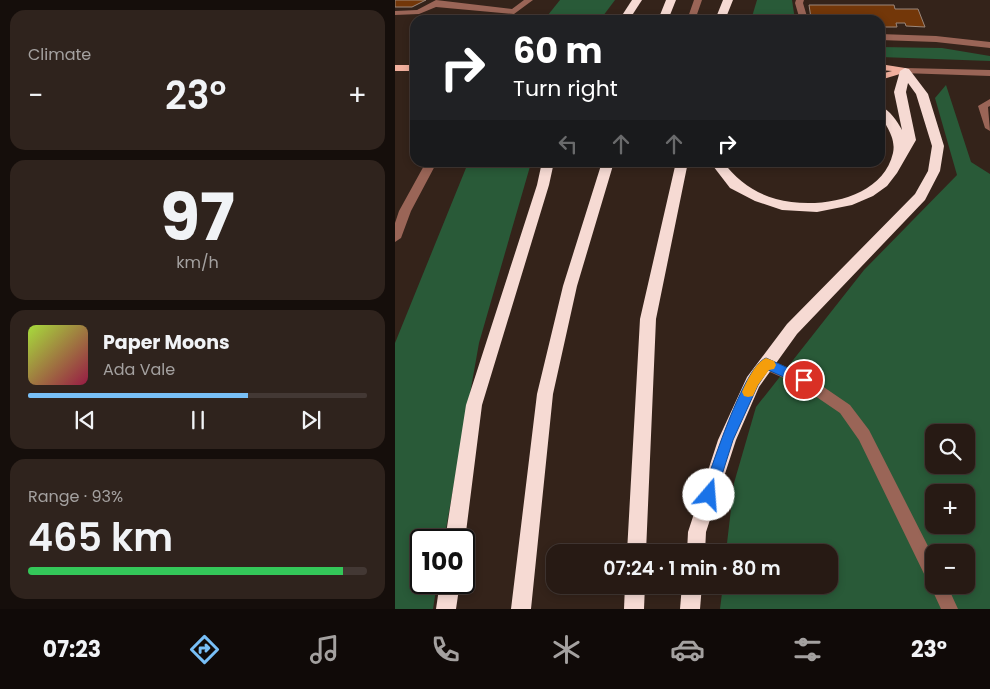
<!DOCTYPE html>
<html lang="en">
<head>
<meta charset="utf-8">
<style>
	body { margin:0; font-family:Poppins,sans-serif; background:#2f231d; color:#f1f3f6; height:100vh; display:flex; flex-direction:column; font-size:19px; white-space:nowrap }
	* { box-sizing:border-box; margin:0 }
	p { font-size:16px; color:#a4a1a0 }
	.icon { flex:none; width:28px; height:28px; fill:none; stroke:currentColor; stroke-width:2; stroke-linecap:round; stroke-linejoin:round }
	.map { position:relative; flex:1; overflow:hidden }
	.details { display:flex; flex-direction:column; gap:10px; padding:10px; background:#150e0b; width:395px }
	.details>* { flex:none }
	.guide { position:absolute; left:15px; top:15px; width:475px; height:152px; border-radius:15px; box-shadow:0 2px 8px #0003,0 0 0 1px #433834; background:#202124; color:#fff; overflow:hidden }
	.controls { position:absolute; left:530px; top:424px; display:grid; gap:10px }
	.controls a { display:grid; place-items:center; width:50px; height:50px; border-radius:10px; background:#271a14; box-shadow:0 2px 8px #0003,0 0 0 1px #433834; font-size:25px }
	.speed { position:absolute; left:15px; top:529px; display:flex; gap:10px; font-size:25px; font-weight:700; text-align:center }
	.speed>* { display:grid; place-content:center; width:65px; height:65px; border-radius:50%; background:#271a14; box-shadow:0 2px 8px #0003,0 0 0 1px #433834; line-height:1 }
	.speed .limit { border:2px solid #111; border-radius:8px; background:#fff; color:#111 }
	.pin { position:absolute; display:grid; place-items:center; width:42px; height:42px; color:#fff; margin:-21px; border:2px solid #fff; border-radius:50%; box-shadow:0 1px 5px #0007 }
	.me { position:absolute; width:55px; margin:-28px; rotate:18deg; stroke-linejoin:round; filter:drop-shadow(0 0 4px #0008) }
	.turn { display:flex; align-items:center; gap:18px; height:105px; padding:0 20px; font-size:22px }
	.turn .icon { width:65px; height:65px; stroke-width:2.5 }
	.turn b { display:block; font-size:35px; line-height:42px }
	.lanes { display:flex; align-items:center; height:48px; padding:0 20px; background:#0003; justify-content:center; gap:25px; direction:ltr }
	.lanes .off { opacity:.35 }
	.big { font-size:38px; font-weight:600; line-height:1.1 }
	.details .tile { flex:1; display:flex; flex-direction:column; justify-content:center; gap:8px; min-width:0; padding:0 18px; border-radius:15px; background:#2f231d }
	.details .dial { align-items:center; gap:0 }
	.dial b { font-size:65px; line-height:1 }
	.song { display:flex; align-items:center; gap:15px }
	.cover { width:60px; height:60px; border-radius:8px; background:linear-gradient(135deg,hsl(80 70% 55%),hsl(340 70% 35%)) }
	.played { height:5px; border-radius:2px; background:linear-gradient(90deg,#78bff7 65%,#433834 65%) }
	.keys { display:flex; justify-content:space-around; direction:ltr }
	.heat { display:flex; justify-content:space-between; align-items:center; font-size:28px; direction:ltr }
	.charge { height:8px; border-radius:4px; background:linear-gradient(90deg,#34c759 93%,#433834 0) }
	.trip { position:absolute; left:151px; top:544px; width:292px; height:50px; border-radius:15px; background:#271a14; box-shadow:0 2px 8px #0003,0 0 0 1px #433834; font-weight:600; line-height:50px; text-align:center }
	.dock { display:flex; height:80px; justify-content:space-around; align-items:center; background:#100a08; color:#a4a1a0 }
	.dock .icon { width:35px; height:35px }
	.dock .current { color:#78bff7 }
	.dock b { font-size:22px; color:#f1f3f6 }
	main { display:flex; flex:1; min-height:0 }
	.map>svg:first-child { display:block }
</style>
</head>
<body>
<main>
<section class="details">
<div class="tile"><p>Climate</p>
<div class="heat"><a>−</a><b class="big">23°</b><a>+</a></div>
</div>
<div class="tile dial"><b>97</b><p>km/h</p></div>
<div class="tile">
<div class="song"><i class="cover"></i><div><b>Paper Moons</b><p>Ada Vale</p></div></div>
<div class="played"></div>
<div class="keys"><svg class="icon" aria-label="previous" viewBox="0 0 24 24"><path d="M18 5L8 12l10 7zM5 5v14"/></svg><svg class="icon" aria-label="pause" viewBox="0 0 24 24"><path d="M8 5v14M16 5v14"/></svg><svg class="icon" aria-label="next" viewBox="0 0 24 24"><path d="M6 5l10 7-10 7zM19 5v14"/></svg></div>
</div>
<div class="tile"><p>Range · 93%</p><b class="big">465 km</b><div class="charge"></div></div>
</section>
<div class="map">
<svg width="595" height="609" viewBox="0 0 595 609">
	<rect width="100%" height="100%" fill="#34231a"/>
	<g fill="#295a38" fill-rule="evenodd">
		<polygon points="165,0 220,0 205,20 149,20"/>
		<polygon points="362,0 397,0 400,20 356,20"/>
		<polygon points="485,47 547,48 595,56 595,61 485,57"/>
		<path d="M551 85 576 162 595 174V609H325L328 585H435V552H331L339 483 361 407 469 270 562 175 540 98ZM539 432H571V465H539ZM539 492H571V525H539ZM539 552H571V585H539Z"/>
		<polygon points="73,163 136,163 84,343 49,540 26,540 26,582 42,583 38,609 0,609 0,343"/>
	</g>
	<g fill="#733709" stroke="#9b877b">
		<polygon points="0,0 31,0 17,7 0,7"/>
		<polygon points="414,5 499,5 500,9 523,9 530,27 511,26 510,23 501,23 502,27 485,27 485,20 425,20 425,18 416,18"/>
	</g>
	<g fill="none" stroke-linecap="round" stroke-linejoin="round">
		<g fill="#9a6557" fill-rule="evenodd">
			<polygon points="41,0 117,9 129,0 138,0 119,14 41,7 24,14 0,15 0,11 22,10"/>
			<polygon points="299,0 307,0 300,20 292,20"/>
			<polygon points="401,0 409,0 408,3 413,20 405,20 400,3"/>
			<polygon points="485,34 541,36 595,42 595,48 541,42 485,40"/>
			<polygon points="510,68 595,70 595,76 507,73 505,71"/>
			<polygon points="595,99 595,106 593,107 595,131 590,128 583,106"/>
			<polygon points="31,162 42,162 16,211 6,238 0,242 0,223 4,211"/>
			<polygon points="371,358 414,377 455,405 474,430 539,558 539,585 552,585 563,609 546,609 535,585 536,583 533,582 464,440 445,413 404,385 366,368 364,364 366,360"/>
		</g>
		<g fill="#f2b09e" fill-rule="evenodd">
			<polygon points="485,64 510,68 515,71 485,80 485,74 497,71 485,70"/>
			<rect x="0" y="65" width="20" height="6"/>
		</g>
		<g fill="#f6dad3" fill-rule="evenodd">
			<polygon points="237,0 247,0 234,20 224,20"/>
			<polygon points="271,0 281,0 273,20 263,20"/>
			<polygon points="328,0 338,0 330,20 320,20"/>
			<path d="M510 68 514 69 533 94 549 146 545 171 530 200 402 334 364 387 341 440 311 532 310 552H292L293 532 323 440 352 377 392 324 520 194 533 171 537 146 521 94 513 83 511 92 521 140 502 173 492 186 478 196 457 205 422 212 387 210 360 201 335 188 315 162H328C342 180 359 193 381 199 421 210 487 200 498 153 502 133 485 123 485 106 495 110 502 121 507 130L499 92 505 71Z"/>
			<polygon points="147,162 159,162 154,185 87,405 70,540 69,542 69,540 50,540 71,405 142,185"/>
			<polygon points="207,162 219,162 182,286 158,394 136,609 116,609 142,394 168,286"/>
			<polygon points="281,162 293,162 261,319 251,552 232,552 245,319"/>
			<polygon points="45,582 65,582 61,609 41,609"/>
			<polygon points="230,585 250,585 249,609 229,609"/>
			<polygon points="287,585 307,585 305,609 285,609"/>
		</g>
	</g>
	<path fill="#1a73e8" stroke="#114b97" d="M371 358 413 377 415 380 413 384 409 386 373 370 363 385 338 440 319 500 314 502 309 500 307 495C316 470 348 367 371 358Z"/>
	<path fill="#f59e0b" d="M371 358 379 361 381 365 379 369 374 370 363 385 358 396 353 397 349 396 347 392C352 381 360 363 371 358Z"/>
</svg>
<div class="controls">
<a><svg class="icon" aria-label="search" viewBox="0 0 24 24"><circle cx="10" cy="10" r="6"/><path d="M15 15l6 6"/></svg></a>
<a>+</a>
<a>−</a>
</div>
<div class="speed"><div class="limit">100</div></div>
<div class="pin" style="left:409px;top:380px;background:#d93025"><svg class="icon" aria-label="arrive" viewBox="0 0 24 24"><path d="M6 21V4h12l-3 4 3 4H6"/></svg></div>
<svg class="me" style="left:314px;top:495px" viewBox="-20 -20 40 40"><circle r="19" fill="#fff"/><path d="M0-13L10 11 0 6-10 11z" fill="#1a73e8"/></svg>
<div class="trip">07:24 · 1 min · 80 m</div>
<div class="guide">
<div class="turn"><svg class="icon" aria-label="right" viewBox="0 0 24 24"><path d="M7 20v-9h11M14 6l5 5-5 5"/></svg><div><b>60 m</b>Turn right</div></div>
<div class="lanes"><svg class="icon off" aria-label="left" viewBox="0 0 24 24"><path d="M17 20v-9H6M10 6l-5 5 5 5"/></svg><svg class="icon off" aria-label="ahead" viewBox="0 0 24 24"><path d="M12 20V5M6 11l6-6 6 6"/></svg><svg class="icon off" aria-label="ahead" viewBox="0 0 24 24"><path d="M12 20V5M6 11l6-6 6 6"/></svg><svg class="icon" aria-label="right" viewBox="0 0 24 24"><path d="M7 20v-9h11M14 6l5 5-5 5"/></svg></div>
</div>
</div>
</main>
<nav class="dock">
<b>07:23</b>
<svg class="icon current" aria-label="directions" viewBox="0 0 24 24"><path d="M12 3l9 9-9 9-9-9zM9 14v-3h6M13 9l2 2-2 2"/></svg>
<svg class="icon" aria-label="music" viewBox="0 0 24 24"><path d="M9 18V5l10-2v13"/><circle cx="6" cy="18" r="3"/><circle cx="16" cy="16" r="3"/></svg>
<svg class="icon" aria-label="phone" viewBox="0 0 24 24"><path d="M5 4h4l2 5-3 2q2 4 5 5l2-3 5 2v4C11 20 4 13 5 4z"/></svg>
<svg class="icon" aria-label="climate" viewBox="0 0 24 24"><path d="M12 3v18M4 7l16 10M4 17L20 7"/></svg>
<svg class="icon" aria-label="car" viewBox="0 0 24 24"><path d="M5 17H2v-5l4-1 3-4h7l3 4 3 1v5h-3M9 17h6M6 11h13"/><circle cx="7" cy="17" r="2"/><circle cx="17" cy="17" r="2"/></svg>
<svg class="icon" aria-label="filters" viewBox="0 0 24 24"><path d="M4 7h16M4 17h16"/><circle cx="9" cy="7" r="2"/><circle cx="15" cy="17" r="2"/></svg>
<b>23°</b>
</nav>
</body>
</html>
